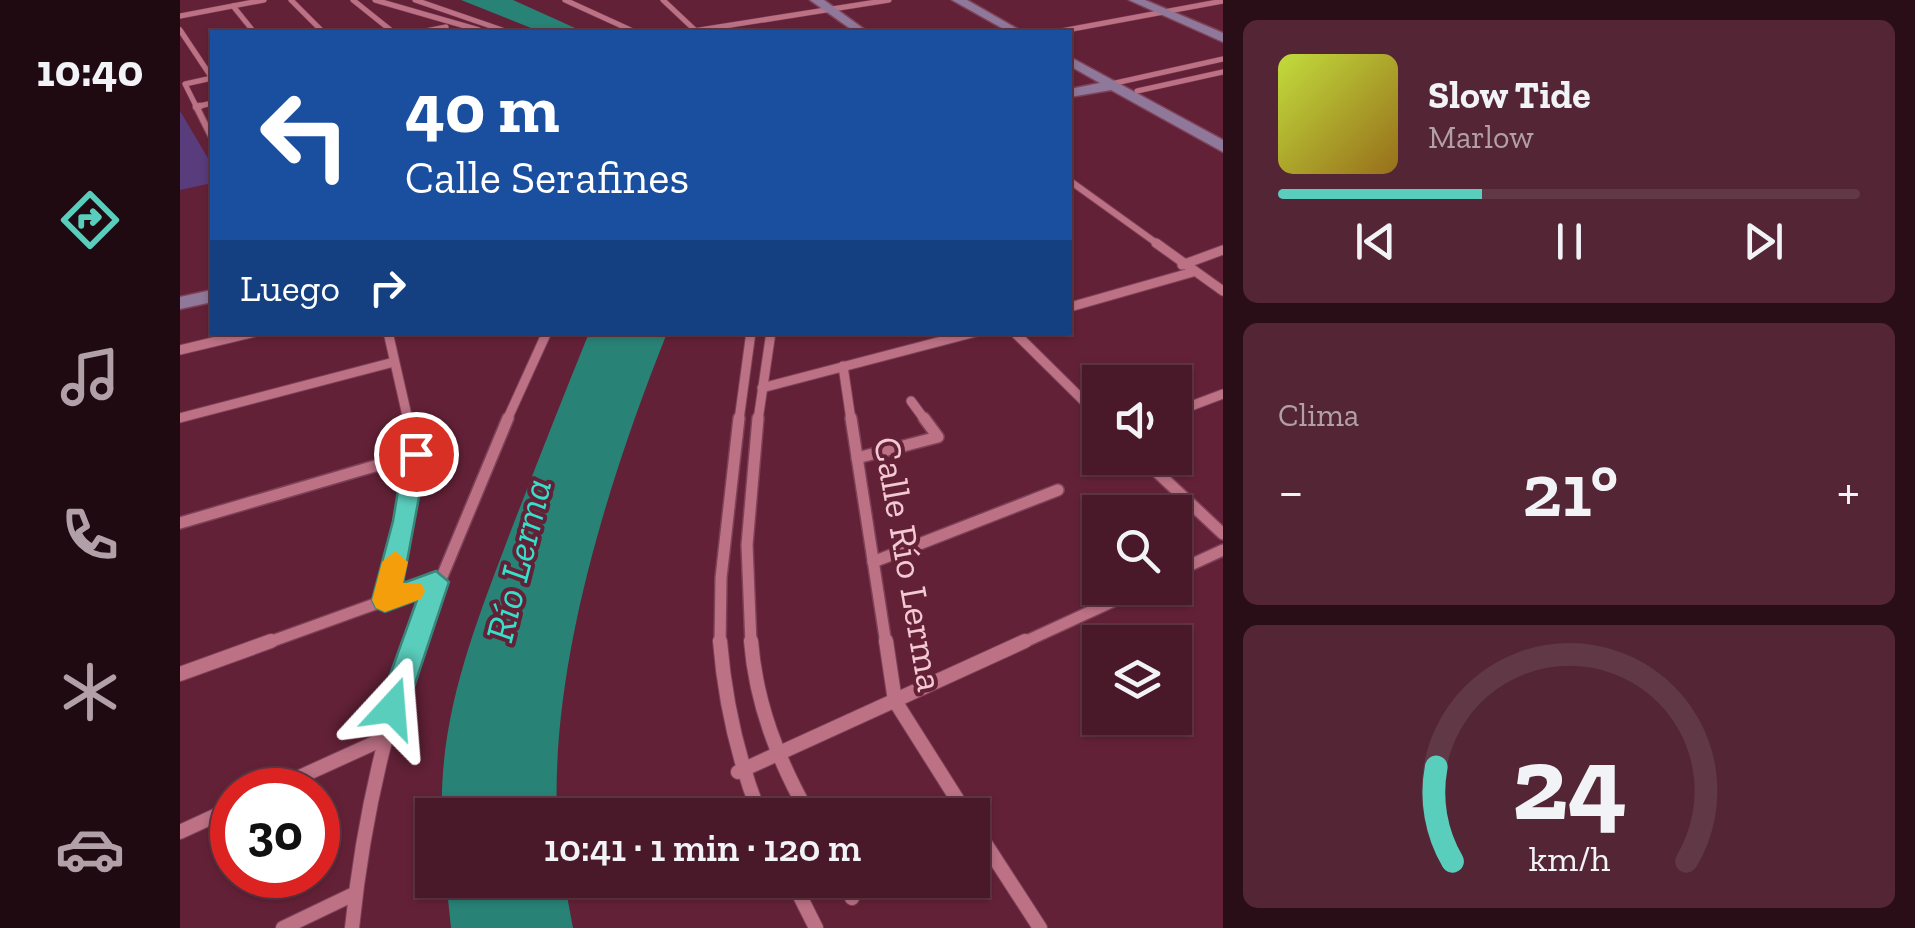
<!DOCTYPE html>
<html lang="es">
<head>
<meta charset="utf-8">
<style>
	body { margin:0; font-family:"Zilla Slab",serif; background:#542635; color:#f1f3f6; height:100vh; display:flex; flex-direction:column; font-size:38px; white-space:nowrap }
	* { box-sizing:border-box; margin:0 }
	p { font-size:32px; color:#b2a0a8 }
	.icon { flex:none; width:55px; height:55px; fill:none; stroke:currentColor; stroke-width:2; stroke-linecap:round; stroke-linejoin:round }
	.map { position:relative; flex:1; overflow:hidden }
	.sheet { display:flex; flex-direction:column; gap:20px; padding:20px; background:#290e17; width:692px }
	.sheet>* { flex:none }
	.banner { position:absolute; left:30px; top:30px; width:862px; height:305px; border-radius:0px; box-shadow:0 2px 8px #0004,0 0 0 2px #613846; background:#1a4fa0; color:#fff; overflow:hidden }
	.fabs { position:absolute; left:902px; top:365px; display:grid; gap:20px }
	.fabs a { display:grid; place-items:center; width:110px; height:110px; border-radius:0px; background:#4a1929; box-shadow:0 2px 8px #0004,0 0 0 2px #613846; font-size:50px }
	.speed { position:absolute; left:30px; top:768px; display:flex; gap:20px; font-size:50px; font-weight:700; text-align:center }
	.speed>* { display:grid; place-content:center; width:130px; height:130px; border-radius:50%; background:#4a1929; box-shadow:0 2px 8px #0004,0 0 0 2px #613846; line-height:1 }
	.speed .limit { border:15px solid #d22; background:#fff; color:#111 }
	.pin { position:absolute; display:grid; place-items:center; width:85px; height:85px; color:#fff; margin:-42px; border:5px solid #fff; border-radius:50%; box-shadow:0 2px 10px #0007 }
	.me { position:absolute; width:110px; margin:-55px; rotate:19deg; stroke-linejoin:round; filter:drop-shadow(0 0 8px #0008) }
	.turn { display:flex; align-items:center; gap:35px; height:210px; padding:0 30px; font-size:45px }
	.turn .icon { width:130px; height:130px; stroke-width:2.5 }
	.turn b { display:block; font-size:70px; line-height:85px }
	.then { display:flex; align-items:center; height:95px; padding:0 30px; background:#0003; gap:20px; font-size:38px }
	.big { font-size:75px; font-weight:600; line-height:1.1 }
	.sheet .widget { flex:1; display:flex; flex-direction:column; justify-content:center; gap:15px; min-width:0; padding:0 35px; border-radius:15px; background:#542635 }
	.sheet .dial { align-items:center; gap:0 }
	.dial svg { height:260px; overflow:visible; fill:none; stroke:#613846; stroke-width:7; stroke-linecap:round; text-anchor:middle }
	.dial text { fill:#f1f3f6; stroke:none }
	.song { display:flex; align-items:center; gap:30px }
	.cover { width:120px; height:120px; border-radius:15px; background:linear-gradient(135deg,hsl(70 70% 55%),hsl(40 70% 35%)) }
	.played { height:10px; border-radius:5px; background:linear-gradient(90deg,#5acebd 35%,#613846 35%) }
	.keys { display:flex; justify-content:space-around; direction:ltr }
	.heat { display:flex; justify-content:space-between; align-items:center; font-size:55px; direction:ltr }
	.trip { position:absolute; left:235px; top:798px; width:575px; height:100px; border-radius:0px; background:#4a1929; box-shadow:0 2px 8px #0004,0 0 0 2px #613846; font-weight:600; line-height:100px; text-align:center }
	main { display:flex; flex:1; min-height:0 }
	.tabs { display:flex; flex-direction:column; width:180px; justify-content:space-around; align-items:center; background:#1e0a10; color:#b2a0a8 }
	.tabs .icon { width:70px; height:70px }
	.tabs .active { color:#5acebd }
	.tabs b { font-size:45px; color:#f1f3f6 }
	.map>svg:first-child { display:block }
</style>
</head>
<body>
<main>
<nav class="tabs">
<b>10:40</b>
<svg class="icon active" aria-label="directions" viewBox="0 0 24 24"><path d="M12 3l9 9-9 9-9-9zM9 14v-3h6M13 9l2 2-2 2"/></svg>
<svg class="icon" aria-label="music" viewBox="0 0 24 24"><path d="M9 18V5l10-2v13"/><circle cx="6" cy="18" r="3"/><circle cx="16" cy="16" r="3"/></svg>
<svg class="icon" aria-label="phone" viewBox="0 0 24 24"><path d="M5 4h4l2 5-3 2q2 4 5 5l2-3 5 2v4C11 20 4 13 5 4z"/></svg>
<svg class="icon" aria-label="climate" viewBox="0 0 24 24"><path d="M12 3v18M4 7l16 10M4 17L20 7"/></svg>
<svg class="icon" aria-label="car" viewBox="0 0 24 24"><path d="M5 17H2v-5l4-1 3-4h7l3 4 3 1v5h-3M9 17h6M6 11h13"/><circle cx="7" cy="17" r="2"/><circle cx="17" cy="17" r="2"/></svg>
</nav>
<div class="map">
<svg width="1043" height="928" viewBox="0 0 1043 928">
	<rect width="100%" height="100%" fill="#632137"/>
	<polygon fill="#583c7c" points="0,111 32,165 32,183 0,190"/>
	<g fill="#298276">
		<polygon points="281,0 333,0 404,32 361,32"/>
		<path d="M409 333H487C430 476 371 660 377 815H262C259 714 295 626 330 533 356 466 382 399 409 333Z"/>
		<polygon points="266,880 384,880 393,928 271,928"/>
	</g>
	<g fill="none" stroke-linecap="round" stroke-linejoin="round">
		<g stroke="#7d4259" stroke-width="6">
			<g id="street-far4">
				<polyline points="111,0 143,32"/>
				<polyline points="173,0 213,32"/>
				<polyline points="195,0 299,30"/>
				<polyline points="235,0 328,32"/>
				<polyline points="385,0 455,32"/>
				<polyline points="483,0 517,32"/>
				<polyline points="53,6 74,32"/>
				<polyline points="0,16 84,0"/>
				<polyline points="0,30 32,78"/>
				<polyline points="241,32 266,27"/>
				<polyline points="507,32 709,0"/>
				<polyline points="876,32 1043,1"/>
				<polyline points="931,84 1043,59"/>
				<polyline points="957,91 1043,72"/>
				<polyline points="16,107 32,103"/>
				<polyline points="17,108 5,84 32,78"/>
			</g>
		</g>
		<g stroke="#7d4259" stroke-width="8">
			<g id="street-far3">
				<polyline points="16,106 32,138"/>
				<polyline points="16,107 20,106"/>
				<polyline points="890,181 979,245"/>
			</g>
		</g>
		<g stroke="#7d4259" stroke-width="11">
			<g id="street-far2">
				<polyline points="976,243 1043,291"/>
				<polyline points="1002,265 1043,250"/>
				<polyline points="890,307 1013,272"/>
				<polyline points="208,332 228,420"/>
				<polyline points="834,332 920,417"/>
				<polyline points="0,350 75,332"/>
				<polyline points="663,366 671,420"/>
				<polyline points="582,388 796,332"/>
				<polyline points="731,401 745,420"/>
				<polyline points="995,412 1043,394"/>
				<polyline points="0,418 214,362"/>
				<polyline points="327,420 367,332"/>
				<polyline points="559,420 571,332"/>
				<polyline points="578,420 591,332"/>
			</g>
		</g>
		<g stroke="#7d4259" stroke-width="14">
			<g id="street-far1">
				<polyline points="671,418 706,644"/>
				<polyline points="677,458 758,437 744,418"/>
				<polyline points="962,458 1043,534"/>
				<polyline points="0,523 236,454"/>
				<polyline points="693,562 878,490"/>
				<polyline points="995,572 1043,550"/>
				<polyline points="205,600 236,454 228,418"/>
				<polyline points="84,644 256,582"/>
				<polyline points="234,644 328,418"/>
				<polyline points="540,644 541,578 559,418"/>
				<polyline points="571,644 567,545 578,418"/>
				<polyline points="840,644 962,588"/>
			</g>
		</g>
		<g stroke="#7d4259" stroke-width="16">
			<g id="street">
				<path d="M540 641C545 703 557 757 580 815"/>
				<path d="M571 641C576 704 598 760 629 815"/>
				<polyline points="706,641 715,701 787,815"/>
				<polyline points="0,674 91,641"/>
				<polyline points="558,772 845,641"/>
				<polyline points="91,790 201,740"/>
				<polyline points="792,823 860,928"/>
				<polyline points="0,832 52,808"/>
				<polyline points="612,880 636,928"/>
				<polyline points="663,880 672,898"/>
				<polyline points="103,928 174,894"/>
				<path d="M172 928C182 829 202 736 235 641"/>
			</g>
		</g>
		<g stroke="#7d4259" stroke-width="3">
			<g id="secondary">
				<polygon points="630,0 644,0 688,32 675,32"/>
				<polygon points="772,0 787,0 843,32 829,32"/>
				<polygon points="949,0 965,0 1043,33 1043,42"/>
				<polygon points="890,57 1043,140 1043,152 931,90 890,97 890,89 920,83 890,66"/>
				<polygon points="32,290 32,302 0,309 0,297"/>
			</g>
		</g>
		<use href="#street-far4" stroke="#bc7185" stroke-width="5"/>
		<use href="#street-far3" stroke="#bc7185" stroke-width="6"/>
		<use href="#street-far2" stroke="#bc7185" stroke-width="9"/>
		<use href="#street-far1" stroke="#bc7185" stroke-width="11"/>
		<use href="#street" stroke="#bc7185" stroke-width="14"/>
		<use href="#secondary" fill="#8f789a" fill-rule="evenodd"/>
	</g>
	<polygon fill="#5acebd" stroke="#3a867b" stroke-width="2.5" points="236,446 247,454 223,583 256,571 269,582 227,708 223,718 212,722 202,718 198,708 237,600 205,612 196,608 192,600 213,521 224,454"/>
	<polygon fill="#f59e0b" points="215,551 228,562 223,583 241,583 245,591 241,599 205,612 196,608 192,600 202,562"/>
	<g text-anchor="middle" stroke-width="8" stroke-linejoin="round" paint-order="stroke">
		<g font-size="38" fill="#f3c9d3" stroke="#632137">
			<text transform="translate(729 564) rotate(80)" y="13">Calle Río Lerma</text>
		</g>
		<g font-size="40" font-style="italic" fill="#35dfca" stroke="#632137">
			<text transform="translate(338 560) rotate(-76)" y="14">Río Lerma</text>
		</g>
	</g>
</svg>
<div class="fabs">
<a><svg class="icon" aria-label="sound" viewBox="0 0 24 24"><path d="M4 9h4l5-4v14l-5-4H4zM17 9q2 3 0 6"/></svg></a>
<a><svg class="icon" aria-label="search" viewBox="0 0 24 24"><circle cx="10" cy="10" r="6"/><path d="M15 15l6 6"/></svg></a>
<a><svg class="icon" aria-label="layers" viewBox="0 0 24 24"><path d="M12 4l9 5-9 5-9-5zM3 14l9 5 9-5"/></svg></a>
</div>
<div class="speed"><div class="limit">30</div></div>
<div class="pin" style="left:236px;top:454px;background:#d93025"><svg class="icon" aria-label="arrive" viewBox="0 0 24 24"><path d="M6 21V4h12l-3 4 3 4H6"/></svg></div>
<svg class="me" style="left:212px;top:708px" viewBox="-20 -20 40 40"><path d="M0-17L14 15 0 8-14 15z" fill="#5acebd" stroke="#fff" stroke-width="4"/></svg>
<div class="trip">10:41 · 1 min · 120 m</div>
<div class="banner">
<div class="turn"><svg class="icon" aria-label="left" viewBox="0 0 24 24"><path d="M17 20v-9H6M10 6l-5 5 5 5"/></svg><div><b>40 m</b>Calle Serafines</div></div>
<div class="then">Luego<svg class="icon" aria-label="right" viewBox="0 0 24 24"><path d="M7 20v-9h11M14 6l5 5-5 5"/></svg></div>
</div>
</div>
<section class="sheet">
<div class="widget">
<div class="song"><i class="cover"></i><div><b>Slow Tide</b><p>Marlow</p></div></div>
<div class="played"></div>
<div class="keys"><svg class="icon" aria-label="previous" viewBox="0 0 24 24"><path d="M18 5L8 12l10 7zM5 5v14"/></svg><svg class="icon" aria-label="pause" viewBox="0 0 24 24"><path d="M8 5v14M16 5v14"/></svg><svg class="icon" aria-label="next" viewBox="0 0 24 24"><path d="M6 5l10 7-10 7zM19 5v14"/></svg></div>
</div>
<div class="widget"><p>Clima</p>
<div class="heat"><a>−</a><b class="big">21°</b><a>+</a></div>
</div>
<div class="widget dial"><svg viewBox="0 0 100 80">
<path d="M14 69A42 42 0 1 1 86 69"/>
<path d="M14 69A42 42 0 0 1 9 40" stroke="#5acebd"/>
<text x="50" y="56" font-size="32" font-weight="700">24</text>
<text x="50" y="72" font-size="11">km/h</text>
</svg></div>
</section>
</main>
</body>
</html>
